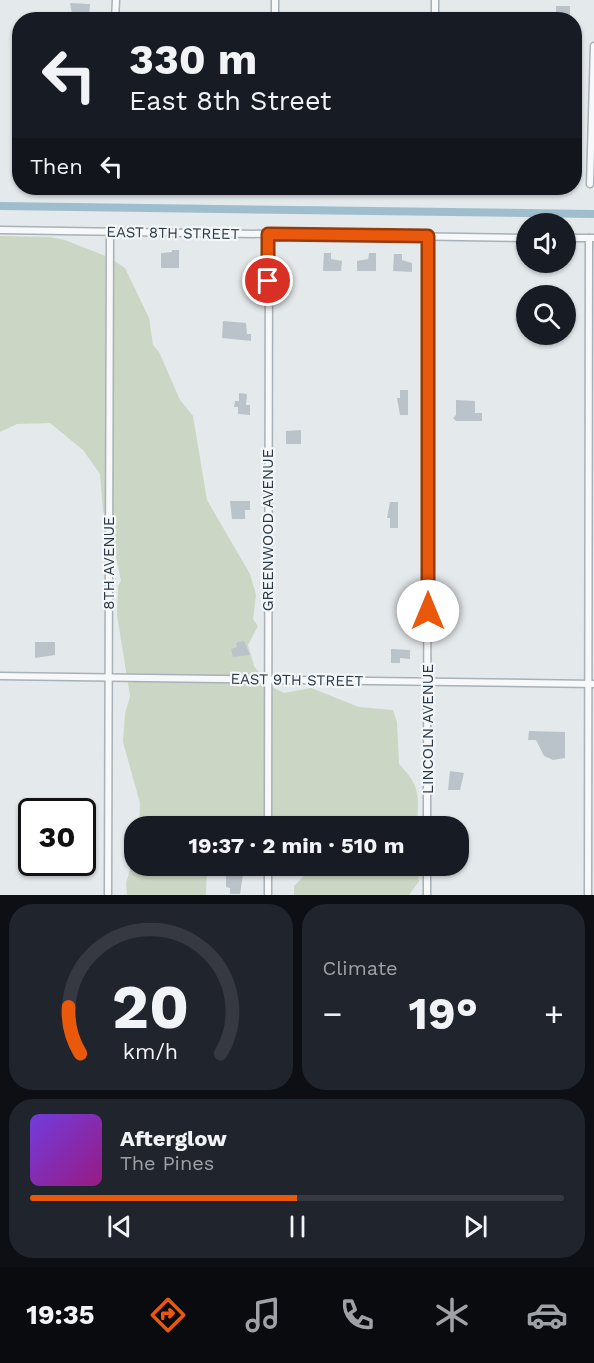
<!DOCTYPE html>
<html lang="en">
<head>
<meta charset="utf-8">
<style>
	body { margin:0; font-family:"Work Sans",sans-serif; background:#20242c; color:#f1f3f6; height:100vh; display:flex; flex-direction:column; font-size:22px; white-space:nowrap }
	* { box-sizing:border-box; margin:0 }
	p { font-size:20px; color:#9ea1a6 }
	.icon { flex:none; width:33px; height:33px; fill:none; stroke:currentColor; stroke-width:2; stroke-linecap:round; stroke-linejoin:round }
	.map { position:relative; height:895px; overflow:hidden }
	.side { display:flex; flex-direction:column; gap:9px; padding:9px; background:#0d0f14; flex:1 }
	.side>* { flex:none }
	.hud { position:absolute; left:12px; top:12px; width:570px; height:183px; border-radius:24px; box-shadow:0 2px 4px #0004; background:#171b24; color:#f1f3f6; overflow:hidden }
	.controls { position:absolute; left:516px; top:213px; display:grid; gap:12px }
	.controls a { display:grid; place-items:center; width:60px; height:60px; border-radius:50%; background:#171b24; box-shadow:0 2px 4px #0004; font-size:30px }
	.speed { position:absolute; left:18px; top:798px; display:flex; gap:12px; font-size:30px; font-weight:700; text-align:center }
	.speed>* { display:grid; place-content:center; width:78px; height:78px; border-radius:50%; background:#171b24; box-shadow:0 2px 4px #0004; line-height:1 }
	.speed .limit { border:3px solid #111; border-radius:9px; background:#fff; color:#111 }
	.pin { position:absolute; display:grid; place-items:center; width:51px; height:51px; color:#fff; margin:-26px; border:3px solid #fff; border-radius:50%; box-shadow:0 2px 6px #0007 }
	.me { position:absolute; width:66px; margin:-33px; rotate:0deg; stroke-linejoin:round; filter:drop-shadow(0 0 4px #0008) }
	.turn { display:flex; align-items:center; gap:21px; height:126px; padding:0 18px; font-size:27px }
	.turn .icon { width:78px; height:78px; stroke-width:2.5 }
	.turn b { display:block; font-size:42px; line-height:51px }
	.then { display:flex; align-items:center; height:57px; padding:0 18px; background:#0003; gap:12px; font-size:22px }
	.big { font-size:45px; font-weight:700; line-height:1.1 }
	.side .widget { flex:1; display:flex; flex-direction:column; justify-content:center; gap:9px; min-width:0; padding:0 21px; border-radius:24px; background:#20242c }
	.side .dial { align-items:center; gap:0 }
	.dial svg { height:156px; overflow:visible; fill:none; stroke:#363941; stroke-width:7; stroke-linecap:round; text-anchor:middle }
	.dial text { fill:#f1f3f6; stroke:none }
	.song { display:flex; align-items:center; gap:18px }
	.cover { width:72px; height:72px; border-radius:9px; background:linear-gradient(135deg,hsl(260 70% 55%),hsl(310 70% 35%)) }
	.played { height:6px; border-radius:3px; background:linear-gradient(90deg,#ea580c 50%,#363941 50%) }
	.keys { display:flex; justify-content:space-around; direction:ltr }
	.heat { display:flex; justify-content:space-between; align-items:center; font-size:33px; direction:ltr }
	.side .tiles { flex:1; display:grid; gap:9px; grid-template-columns:1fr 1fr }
	.widget:last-child { grid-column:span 2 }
	.trip { position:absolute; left:124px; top:816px; width:345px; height:60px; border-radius:24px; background:#171b24; box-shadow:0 2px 4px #0004; font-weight:700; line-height:60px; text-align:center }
	.dock { display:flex; height:96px; justify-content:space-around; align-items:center; background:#090b0e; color:#9ea1a6 }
	.dock .icon { width:42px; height:42px }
	.dock .current { color:#ea580c }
	.dock b { font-size:27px; color:#f1f3f6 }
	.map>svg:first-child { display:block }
</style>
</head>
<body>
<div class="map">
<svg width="594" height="895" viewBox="0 0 594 895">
	<rect width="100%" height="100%" fill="#e4e9ec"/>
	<g fill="#ccd6c4">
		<path d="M0 236 50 237 65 240 108 257 125 268 149 318 153 345 159 352 180 400 193 416 207 500 250 574 256 595 253 619 258 626 248 645 254 666 270 686 284 693 311 688 359 707 393 710 397 722 399 764C422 788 418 796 417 826H139L140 803 123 742 125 714 130 696 117 615 118 586 121 581 112 537 103 511 100 474 83 450 50 423 17 424 0 432Z"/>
		<polygon points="135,853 135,866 207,866 206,895 127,895 126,883"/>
		<polygon points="304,866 417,866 419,881 409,895 294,895 294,886 306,874"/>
	</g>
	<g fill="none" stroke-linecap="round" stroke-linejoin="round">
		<polyline stroke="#9ebecd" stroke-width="8" points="0,206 594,214"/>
	</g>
	<g fill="#bbc3ca">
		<polygon points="70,3 90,4 89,19 73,20"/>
		<rect x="556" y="6" width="14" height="14"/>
		<polygon points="172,250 179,250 179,268 161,268 161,253 172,252"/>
		<polygon points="324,253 331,253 331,259 342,261 341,271 323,271"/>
		<polygon points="369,253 376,253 376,271 357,271 357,261 368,259"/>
		<polygon points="394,254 402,254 402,260 412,263 412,272 393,271"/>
		<polygon points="223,321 246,323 247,334 251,334 251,341 222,338"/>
		<polygon points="400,390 408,390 408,415 400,415 397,398 400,398"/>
		<polygon points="239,393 247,394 246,405 250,405 250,415 238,414 238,407 234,407 235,401 239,401"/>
		<polygon points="456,400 475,401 475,413 482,413 482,421 456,421 453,418 456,415"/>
		<polygon points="301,430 301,444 286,444 286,431"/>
		<polygon points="230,501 250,501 250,510 245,510 245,519 232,519"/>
		<polygon points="390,502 398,502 398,528 390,528 390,518 387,518"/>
		<polygon points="244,641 250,655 233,657 231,649 237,647 236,643"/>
		<polygon points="35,642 55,642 55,655 35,658"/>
		<polygon points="391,649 410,650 410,659 400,658 400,663 391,663"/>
		<polygon points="529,731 565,732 565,758 553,760 544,756 536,740 528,740"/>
		<polygon points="450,771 464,773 460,790 448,790"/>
		<polygon points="243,875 240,894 230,894 230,888 226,887 226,876"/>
	</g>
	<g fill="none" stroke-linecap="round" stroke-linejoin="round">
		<g stroke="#a8b1b7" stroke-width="9">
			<g id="street">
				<polyline points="115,20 116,0"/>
				<polyline points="275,20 275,0"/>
				<polyline points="435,20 435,0"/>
				<polyline points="590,184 594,46"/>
				<polyline points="0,230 526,238"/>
				<polyline points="566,238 594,238"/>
				<polyline points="0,676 594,684"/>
				<polyline points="268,826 269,234"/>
				<polyline points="427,826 428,236"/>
				<polyline points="108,895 110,232"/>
				<polyline points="268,895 268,866"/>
				<polyline points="427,895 427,866"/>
				<polyline points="588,895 589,238"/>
			</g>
		</g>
		<use href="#street" stroke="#f7f8fa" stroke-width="6"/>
	</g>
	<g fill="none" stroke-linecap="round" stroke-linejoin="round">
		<g stroke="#983908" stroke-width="15">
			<polyline id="route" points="268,281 268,234 428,236 428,611"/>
		</g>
		<use href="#route" stroke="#ea580c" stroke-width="10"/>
	</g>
	<g text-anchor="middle" stroke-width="4.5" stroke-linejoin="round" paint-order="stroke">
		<g font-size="15" fill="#2a3945" stroke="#f4f7f9">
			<text transform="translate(173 233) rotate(1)" y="5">EAST 8TH STREET</text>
			<text transform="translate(268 530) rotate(-90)" y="5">GREENWOOD AVENUE</text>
			<text transform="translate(109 563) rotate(-90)" y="5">8TH AVENUE</text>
			<text transform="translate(297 680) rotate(1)" y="5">EAST 9TH STREET</text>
			<text transform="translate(428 729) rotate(-90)" y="5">LINCOLN AVENUE</text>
		</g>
	</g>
</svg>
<div class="controls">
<a><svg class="icon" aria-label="sound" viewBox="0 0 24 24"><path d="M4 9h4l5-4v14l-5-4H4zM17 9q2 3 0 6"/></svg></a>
<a><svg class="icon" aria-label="search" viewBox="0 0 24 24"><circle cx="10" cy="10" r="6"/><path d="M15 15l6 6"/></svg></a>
</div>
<div class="speed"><div class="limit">30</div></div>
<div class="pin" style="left:268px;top:281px;background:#d93025"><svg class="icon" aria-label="arrive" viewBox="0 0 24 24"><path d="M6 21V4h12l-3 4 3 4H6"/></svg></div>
<svg class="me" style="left:428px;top:611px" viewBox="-20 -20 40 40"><circle r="19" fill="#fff"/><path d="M0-13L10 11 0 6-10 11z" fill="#ea580c"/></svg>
<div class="trip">19:37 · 2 min · 510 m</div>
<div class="hud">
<div class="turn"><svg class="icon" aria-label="left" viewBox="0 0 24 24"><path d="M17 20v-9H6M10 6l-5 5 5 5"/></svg><div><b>330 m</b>East 8th Street</div></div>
<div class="then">Then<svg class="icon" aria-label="left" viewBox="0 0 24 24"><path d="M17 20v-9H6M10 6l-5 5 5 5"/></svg></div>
</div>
</div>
<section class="side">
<div class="tiles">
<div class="widget dial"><svg viewBox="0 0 100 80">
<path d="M14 69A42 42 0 1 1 86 69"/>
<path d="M14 69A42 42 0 0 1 8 45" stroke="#ea580c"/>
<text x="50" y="56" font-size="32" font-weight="700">20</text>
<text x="50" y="72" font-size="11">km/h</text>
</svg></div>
<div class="widget"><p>Climate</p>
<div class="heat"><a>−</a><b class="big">19°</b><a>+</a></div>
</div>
<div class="widget">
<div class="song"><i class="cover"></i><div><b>Afterglow</b><p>The Pines</p></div></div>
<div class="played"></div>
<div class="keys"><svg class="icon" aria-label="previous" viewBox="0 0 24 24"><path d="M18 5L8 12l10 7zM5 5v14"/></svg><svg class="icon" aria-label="pause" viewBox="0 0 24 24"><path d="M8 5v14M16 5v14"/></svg><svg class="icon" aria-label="next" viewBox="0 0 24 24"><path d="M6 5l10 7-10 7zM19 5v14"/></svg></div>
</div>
</div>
</section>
<nav class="dock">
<b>19:35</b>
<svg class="icon current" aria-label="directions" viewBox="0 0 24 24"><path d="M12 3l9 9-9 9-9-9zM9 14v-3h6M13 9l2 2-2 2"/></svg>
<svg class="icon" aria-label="music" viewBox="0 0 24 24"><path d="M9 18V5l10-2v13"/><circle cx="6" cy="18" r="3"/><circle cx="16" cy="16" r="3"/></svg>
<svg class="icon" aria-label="phone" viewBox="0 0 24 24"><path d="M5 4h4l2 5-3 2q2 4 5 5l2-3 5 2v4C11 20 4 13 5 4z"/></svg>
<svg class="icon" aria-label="climate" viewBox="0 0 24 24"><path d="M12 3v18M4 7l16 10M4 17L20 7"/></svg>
<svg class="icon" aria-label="car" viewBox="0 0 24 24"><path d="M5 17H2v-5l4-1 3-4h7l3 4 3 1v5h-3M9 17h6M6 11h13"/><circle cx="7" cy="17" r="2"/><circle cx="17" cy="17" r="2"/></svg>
</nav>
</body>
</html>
